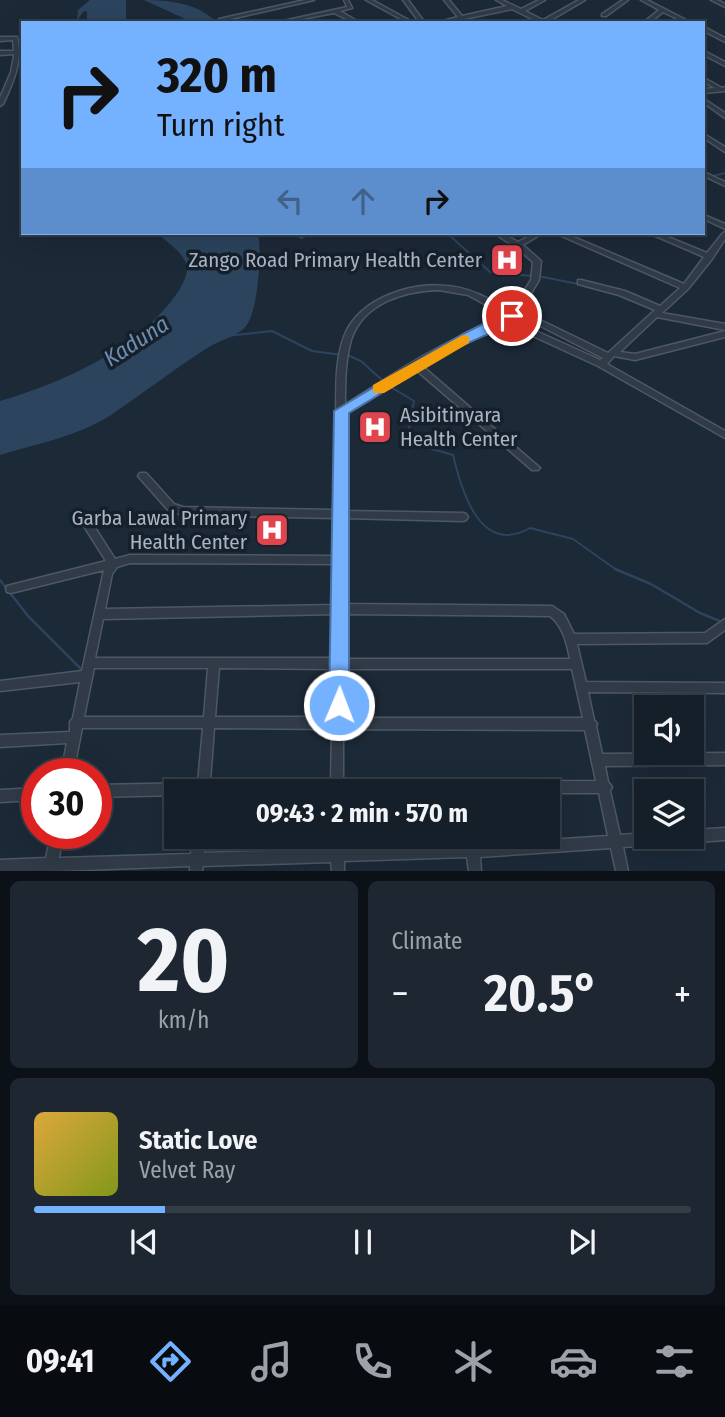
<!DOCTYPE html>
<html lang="en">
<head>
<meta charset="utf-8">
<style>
	body { margin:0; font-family:"Fira Sans Condensed",sans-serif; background:#1e2731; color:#f1f3f6; height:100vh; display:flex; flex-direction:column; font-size:26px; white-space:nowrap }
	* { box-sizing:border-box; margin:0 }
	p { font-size:23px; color:#9da2a8 }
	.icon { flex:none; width:38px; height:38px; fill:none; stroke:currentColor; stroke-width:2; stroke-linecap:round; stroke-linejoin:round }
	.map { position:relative; height:871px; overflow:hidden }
	.side { display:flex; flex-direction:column; gap:10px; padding:10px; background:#0c1117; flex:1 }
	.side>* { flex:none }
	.top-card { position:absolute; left:21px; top:21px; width:684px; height:214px; border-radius:0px; box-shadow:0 7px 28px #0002,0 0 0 2px #343d46; background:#74b1ff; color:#111; overflow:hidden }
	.tools { position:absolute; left:634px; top:695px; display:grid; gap:14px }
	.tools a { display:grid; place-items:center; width:70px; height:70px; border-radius:0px; background:#151f29; box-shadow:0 7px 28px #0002,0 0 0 2px #343d46; font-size:35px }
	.speed { position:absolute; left:21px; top:758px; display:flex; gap:14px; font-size:35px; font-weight:700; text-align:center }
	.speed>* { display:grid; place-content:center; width:91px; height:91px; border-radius:50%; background:#151f29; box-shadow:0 7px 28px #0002,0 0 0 2px #343d46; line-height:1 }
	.speed .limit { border:10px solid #d22; background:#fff; color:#111 }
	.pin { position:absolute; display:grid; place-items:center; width:60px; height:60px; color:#fff; margin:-30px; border:4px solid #fff; border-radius:50%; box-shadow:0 2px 7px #0007 }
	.me { position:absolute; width:77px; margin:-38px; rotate:1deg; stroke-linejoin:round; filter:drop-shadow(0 0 5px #0008) }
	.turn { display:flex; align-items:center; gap:24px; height:147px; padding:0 21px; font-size:32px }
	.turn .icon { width:91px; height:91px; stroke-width:2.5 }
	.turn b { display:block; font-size:49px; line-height:60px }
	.lanes { display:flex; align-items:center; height:66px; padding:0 21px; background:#0003; justify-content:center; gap:35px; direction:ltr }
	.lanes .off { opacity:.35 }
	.big { font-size:52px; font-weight:700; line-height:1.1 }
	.side .widget { flex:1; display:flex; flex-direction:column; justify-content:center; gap:10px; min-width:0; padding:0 24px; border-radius:10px; background:#1e2731 }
	.side .dial { align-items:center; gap:0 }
	.dial b { font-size:91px; line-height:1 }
	.song { display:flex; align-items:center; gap:21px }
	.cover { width:84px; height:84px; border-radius:10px; background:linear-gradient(135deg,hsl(40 70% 55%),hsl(70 70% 35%)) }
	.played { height:7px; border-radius:4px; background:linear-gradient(90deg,#74b1ff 20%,#343d46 20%) }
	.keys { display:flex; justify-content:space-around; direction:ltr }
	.heat { display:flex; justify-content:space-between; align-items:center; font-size:38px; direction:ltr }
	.side .tiles { flex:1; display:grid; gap:10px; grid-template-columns:1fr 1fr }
	.widget:last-child { grid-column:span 2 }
	.trip { position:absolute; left:164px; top:779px; width:396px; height:70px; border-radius:0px; background:#151f29; box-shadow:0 7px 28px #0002,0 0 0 2px #343d46; font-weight:700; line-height:70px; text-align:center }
	.menu { display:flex; height:112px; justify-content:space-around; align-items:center; background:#080c10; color:#9da2a8 }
	.menu .icon { width:49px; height:49px }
	.menu .current { color:#74b1ff }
	.menu b { font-size:32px; color:#f1f3f6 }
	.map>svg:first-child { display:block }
</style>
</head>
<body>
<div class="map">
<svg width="725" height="871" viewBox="0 0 725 871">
	<rect width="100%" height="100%" fill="#1c2937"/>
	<g fill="#2c445e">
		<polygon points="90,0 126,0 126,23 87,23 87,12 84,11 75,23 73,23 77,19 78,10"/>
		<path d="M144 0C169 0 199 3 217 23H194Z"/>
		<path d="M158 233H258C262 250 258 313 246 326 238 336 220 340 209 347 175 368 144 393 111 415 79 436 36 444 0 455V401C62 383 133 351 173 299 179 291 186 280 187 270 187 253 167 244 158 233Z"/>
	</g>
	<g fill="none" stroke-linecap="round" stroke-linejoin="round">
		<g stroke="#2c445e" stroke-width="2">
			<polyline points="713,176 725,173"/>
			<polyline points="294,233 301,238 313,233"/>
			<polyline points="447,233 490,272 533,276"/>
			<polyline points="538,276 578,284"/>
			<polyline points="227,336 272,331 312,351 342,355"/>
			<polyline points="347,355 361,361 382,380"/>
			<path d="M389 386 414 401 409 428 415 444 453 455C462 493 481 556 530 528L573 539 618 571"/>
		</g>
		<g stroke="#2c445e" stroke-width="2.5">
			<polyline points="615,569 651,584 700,613 725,623"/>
			<polyline points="0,580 28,616 83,671"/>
		</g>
		<g stroke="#4d5865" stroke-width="3">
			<g id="minor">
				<polygon points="305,0 314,0 222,21 219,19"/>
				<polygon points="344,0 348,0 352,8 340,11 360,23 354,23 334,13 302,19 305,23 300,23 298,20 284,23 274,23 347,7"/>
				<polygon points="366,0 372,0 414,23 408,23"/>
				<polygon points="403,0 408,0 425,23 420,23"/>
				<polygon points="444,0 449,0 462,16 507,6 496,0 502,0 521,9 539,0 545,0 525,11 543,20 579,0 585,0 546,23 540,23 512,9 445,23 435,23 458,17"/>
				<polygon points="623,0 628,0 606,16 602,16 602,14"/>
				<polygon points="641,0 647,0 692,23 686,23 663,12 649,23 643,23 659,10"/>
				<polygon points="711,0 717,0 725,4 725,7"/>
				<polygon points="704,27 725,38 725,42 704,31"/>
				<path d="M0 37H17C23 61 13 83 3 104L0 106V98L11 72 14 56V54L0 55V51H14L13 40 0 41Z"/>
				<polygon points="704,51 725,62 725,66 704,55"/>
				<polygon points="704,78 722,88 725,87 725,91 704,93 704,89 715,88 704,82"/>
				<polygon points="704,99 725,113 725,118 704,103"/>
				<polygon points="704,134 725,147 725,152 704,138"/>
				<polygon points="704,172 725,182 725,186 704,176"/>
				<polygon points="704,215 725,224 725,229 704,219"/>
				<path d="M725 232V239L712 259 688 289 662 313 725 324V330L657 317 620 352 635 354 725 331V337L635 360 614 356 607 364 725 431V438L598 366 509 325C478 333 449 349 421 365L540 468 538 470H532L415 369 345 413 344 511 463 513 466 514 468 517 466 520 463 521 344 518V604L552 606 564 614 574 634 705 633 725 619V630L707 643 577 644 586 682 725 683V693L588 692 594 720 597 724 596 726 602 754 725 753V765L605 766 608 782 612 787 610 791 620 835 646 833V836H691V830L725 828V840L623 847 628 871H616L611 848 480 857 481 871H469L467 857 344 861V871H332L331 862 203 866 202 871H190V866L56 871H0V860L46 858 51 833H63L59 858 191 854 193 836H205L204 853 331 849V836H343L344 849 473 845 608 836 599 793H548V791H177V795L96 797V785L198 783 203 728H82L73 774H61L67 743 0 747V735L70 732V722L73 718 80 682 0 691V681L82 671 104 570 11 593 7 592 6 589 7 586 11 585 106 561 82 523 84 520 87 519 90 520 115 559 130 555 334 556 335 518 183 515 168 510 138 476 140 473H146L174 504 183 507 335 510C335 482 336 453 336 424 337 394 333 356 348 328 359 309 378 298 399 291 424 283 454 283 478 294 490 299 500 306 511 312L531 280 533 262 517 248 504 256H498V252L512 245 494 233H502L518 242 535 233H543L523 245 541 261 539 280 514 321 600 360 603 358 521 316 522 314H528L608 353 655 310 619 295 578 284V280H581L625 291 660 306 680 288 557 234 556 233H564L684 284 704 257 651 234 650 233H658L707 253 723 233ZM439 290 468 295 508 317V320C449 335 396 372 345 405 345 383 345 361 351 340 363 303 404 291 439 290ZM130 563 334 564V605L105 609 112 574 117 567ZM334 614 333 658H95L103 619ZM344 614 550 616C563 626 567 643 570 659H344ZM94 668H208L204 717H84ZM219 668 333 669 332 717H215ZM344 669H572L583 718H343ZM214 728 332 729 331 782H210ZM343 729 585 730 596 781 343 782Z"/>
				<polygon points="37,788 37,800 0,802 0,790"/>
			</g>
		</g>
		<use href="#minor" fill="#303b47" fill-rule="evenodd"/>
	</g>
	<path fill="#74b1ff" stroke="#4b73a6" stroke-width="2" d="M512 311 519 316 515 325C456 341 402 382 349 413V705L346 712 339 715 332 712 329 705 334 411 463 334 489 321 505 318Z"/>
	<polygon fill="#f59e0b" points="463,335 469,336 469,343 384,393 373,393 373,385"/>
	<defs>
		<g id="hospital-square" transform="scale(1.75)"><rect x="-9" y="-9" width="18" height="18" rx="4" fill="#e0444e" stroke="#16202b"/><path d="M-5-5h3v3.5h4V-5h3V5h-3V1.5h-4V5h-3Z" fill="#fff"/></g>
	</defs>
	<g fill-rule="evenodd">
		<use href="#hospital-square" x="507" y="260"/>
		<use href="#hospital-square" x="375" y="427"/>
		<use href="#hospital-square" x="272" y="530"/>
	</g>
	<g text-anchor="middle" stroke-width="7" stroke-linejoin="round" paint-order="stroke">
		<g font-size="21" fill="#a9b5c5" stroke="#16202b" text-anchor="end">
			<text x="482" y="267">Zango Road Primary Health Center</text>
			<text x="400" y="422" text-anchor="start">Asibitinyara<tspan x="400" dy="24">Health Center</tspan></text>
			<text x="247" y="525">Garba Lawal Primary<tspan x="247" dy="24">Health Center</tspan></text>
		</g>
		<g font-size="23" font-style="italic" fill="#6e8eb1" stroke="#16202b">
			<text transform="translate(136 341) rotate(-33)" y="8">Kaduna</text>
		</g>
	</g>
</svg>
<div class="tools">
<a><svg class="icon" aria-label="sound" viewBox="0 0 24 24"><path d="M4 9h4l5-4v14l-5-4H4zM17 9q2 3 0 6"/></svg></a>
<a><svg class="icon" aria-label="layers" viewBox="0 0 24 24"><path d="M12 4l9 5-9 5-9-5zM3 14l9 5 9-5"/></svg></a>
</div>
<div class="speed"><div class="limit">30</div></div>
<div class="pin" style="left:512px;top:316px;background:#d93025"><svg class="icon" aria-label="arrive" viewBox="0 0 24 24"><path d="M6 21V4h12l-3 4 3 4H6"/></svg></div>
<svg class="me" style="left:339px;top:705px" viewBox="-20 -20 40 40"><circle r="17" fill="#74b1ff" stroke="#fff" stroke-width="3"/><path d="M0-11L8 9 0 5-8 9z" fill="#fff"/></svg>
<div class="trip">09:43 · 2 min · 570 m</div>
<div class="top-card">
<div class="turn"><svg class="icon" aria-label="right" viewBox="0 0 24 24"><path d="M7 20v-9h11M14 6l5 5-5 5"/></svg><div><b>320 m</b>Turn right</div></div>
<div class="lanes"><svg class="icon off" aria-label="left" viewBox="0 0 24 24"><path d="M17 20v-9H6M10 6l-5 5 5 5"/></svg><svg class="icon off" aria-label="ahead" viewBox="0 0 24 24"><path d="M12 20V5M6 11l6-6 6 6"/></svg><svg class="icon" aria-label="right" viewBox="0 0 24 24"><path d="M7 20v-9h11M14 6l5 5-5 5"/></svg></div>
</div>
</div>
<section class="side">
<div class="tiles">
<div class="widget dial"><b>20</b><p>km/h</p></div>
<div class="widget"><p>Climate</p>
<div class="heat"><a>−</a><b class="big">20.5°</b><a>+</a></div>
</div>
<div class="widget">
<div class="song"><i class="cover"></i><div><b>Static Love</b><p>Velvet Ray</p></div></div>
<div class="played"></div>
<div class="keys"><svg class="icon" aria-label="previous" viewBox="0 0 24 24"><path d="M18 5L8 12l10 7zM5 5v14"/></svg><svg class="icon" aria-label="pause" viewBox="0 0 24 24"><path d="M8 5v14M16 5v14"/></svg><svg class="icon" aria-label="next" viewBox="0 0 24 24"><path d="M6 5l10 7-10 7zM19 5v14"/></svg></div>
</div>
</div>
</section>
<nav class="menu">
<b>09:41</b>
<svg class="icon current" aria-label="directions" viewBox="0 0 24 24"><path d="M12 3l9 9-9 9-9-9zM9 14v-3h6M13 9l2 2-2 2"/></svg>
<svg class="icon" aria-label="music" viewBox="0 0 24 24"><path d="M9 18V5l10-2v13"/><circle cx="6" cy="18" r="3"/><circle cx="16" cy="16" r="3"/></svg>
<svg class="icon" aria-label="phone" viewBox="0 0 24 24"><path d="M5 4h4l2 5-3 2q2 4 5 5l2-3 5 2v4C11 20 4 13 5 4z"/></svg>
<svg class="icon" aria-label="climate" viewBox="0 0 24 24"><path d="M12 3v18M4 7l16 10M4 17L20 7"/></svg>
<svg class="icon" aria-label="car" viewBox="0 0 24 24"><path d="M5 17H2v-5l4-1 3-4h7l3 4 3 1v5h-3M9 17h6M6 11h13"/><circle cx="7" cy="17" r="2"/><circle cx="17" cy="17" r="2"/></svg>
<svg class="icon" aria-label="filters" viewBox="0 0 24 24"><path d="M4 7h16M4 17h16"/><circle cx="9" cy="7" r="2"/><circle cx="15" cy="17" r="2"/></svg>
</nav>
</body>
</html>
